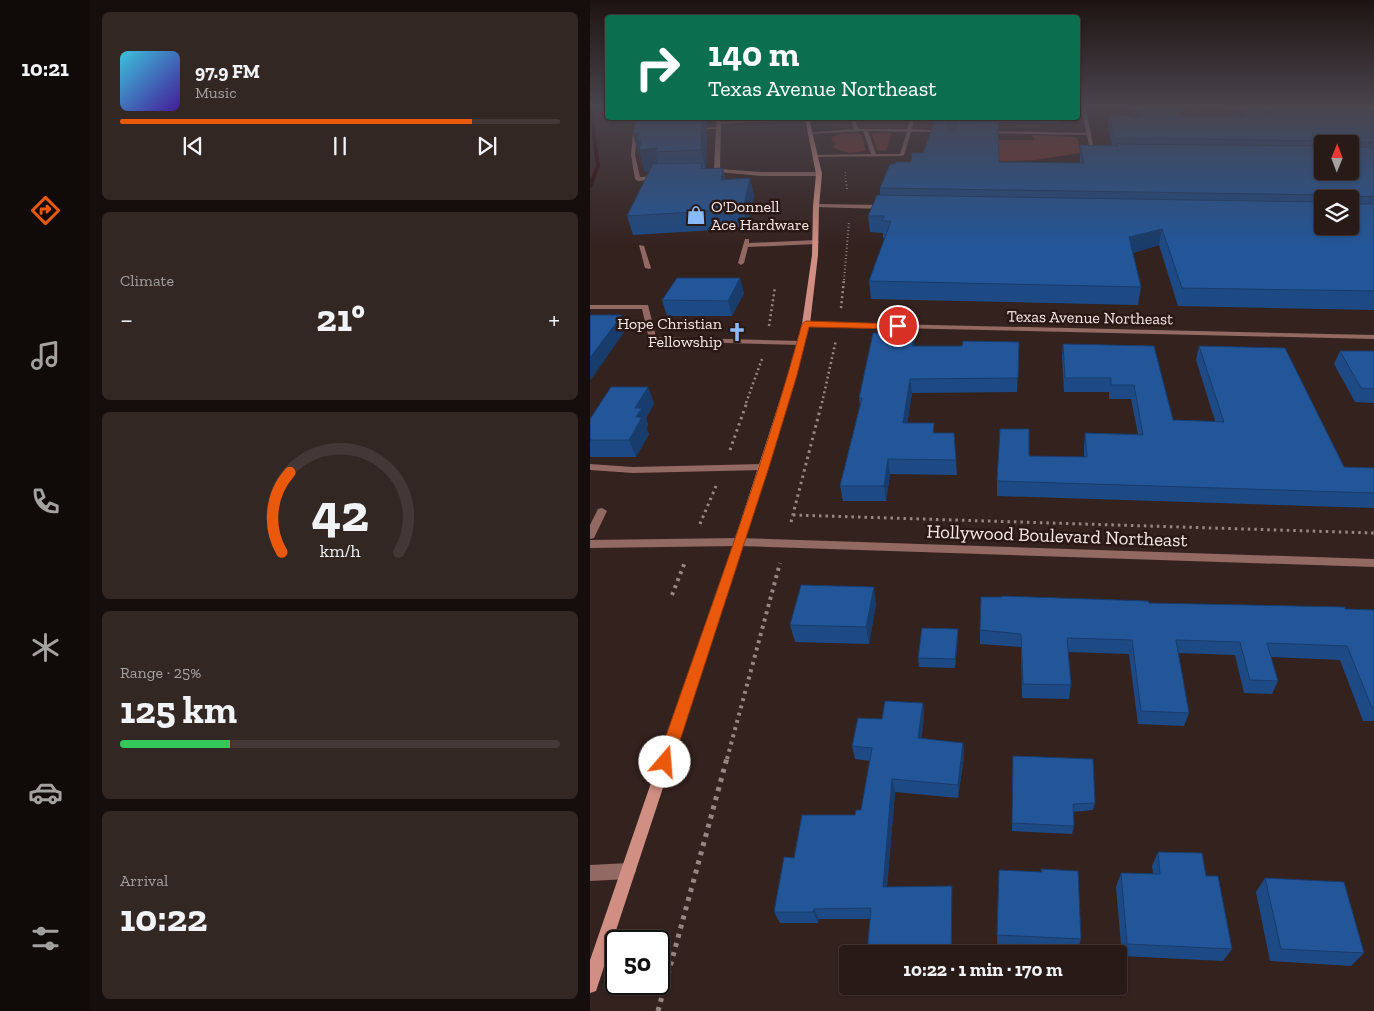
<!DOCTYPE html>
<html lang="en">
<head>
<meta charset="utf-8">
<style>
	body { margin:0; font-family:"Zilla Slab",serif; background:#332724; color:#f1f3f6; height:100vh; display:flex; flex-direction:column; font-size:19px; white-space:nowrap }
	* { box-sizing:border-box; margin:0 }
	p { font-size:16px; color:#a4a1a1 }
	.icon { flex:none; width:28px; height:28px; fill:none; stroke:currentColor; stroke-width:2; stroke-linecap:round; stroke-linejoin:round }
	.map { position:relative; flex:1; overflow:hidden }
	.sheet { display:flex; flex-direction:column; gap:12px; padding:12px; background:#150e0d; width:500px }
	.sheet>* { flex:none }
	.banner { position:absolute; left:15px; top:15px; width:475px; height:105px; border-radius:5px; box-shadow:0 1px 4px #0004,0 0 0 1px #433836; background:#0b6e4f; color:#fff; overflow:hidden }
	.needle { width:32px; rotate:1deg }
	.tools { position:absolute; left:724px; top:135px; display:grid; gap:10px }
	.tools a { display:grid; place-items:center; width:45px; height:45px; border-radius:5px; background:#271a17; box-shadow:0 1px 4px #0004,0 0 0 1px #433836; font-size:25px }
	.speed { position:absolute; left:15px; top:930px; display:flex; gap:10px; font-size:25px; font-weight:700; text-align:center }
	.speed>* { display:grid; place-content:center; width:65px; height:65px; border-radius:50%; background:#271a17; box-shadow:0 1px 4px #0004,0 0 0 1px #433836; line-height:1 }
	.speed .limit { border:2px solid #111; border-radius:8px; background:#fff; color:#111 }
	.pin { position:absolute; display:grid; place-items:center; width:42px; height:42px; color:#fff; margin:-21px; border:2px solid #fff; border-radius:50%; box-shadow:0 1px 5px #0007 }
	.me { position:absolute; width:55px; margin:-28px; rotate:18deg; stroke-linejoin:round; filter:drop-shadow(0 0 4px #0008) }
	.turn { display:flex; align-items:center; gap:18px; height:105px; padding:0 20px; font-size:22px }
	.turn .icon { width:65px; height:65px; stroke-width:2.5 }
	.turn b { display:block; font-size:35px; line-height:42px }
	.big { font-size:38px; font-weight:800; line-height:1.1 }
	.sheet .widget { flex:1; display:flex; flex-direction:column; justify-content:center; gap:8px; min-width:0; padding:0 18px; border-radius:8px; background:#332724 }
	.sheet .dial { align-items:center; gap:0 }
	.dial svg { height:130px; overflow:visible; fill:none; stroke:#433836; stroke-width:7; stroke-linecap:round; text-anchor:middle }
	.dial text { fill:#f1f3f6; stroke:none }
	.song { display:flex; align-items:center; gap:15px }
	.cover { width:60px; height:60px; border-radius:8px; background:linear-gradient(135deg,hsl(190 70% 55%),hsl(260 70% 35%)) }
	.played { height:5px; border-radius:2px; background:linear-gradient(90deg,#ea580c 80%,#433836 80%) }
	.keys { display:flex; justify-content:space-around; direction:ltr }
	.heat { display:flex; justify-content:space-between; align-items:center; font-size:28px; direction:ltr }
	.charge { height:8px; border-radius:4px; background:linear-gradient(90deg,#34c759 25%,#433836 0) }
	.trip { position:absolute; left:249px; top:945px; width:288px; height:50px; border-radius:5px; background:#271a17; box-shadow:0 1px 4px #0004,0 0 0 1px #433836; font-weight:800; line-height:50px; text-align:center }
	main { display:flex; flex:1; min-height:0 }
	.dock { display:flex; flex-direction:column; width:90px; justify-content:space-around; align-items:center; background:#100a09; color:#a4a1a1 }
	.dock .icon { width:35px; height:35px }
	.dock .selected { color:#ea580c }
	.dock b { font-size:22px; color:#f1f3f6 }
	.map>svg:first-child { display:block }
</style>
</head>
<body>
<main>
<nav class="dock">
<b>10:21</b>
<svg class="icon selected" aria-label="directions" viewBox="0 0 24 24"><path d="M12 3l9 9-9 9-9-9zM9 14v-3h6M13 9l2 2-2 2"/></svg>
<svg class="icon" aria-label="music" viewBox="0 0 24 24"><path d="M9 18V5l10-2v13"/><circle cx="6" cy="18" r="3"/><circle cx="16" cy="16" r="3"/></svg>
<svg class="icon" aria-label="phone" viewBox="0 0 24 24"><path d="M5 4h4l2 5-3 2q2 4 5 5l2-3 5 2v4C11 20 4 13 5 4z"/></svg>
<svg class="icon" aria-label="climate" viewBox="0 0 24 24"><path d="M12 3v18M4 7l16 10M4 17L20 7"/></svg>
<svg class="icon" aria-label="car" viewBox="0 0 24 24"><path d="M5 17H2v-5l4-1 3-4h7l3 4 3 1v5h-3M9 17h6M6 11h13"/><circle cx="7" cy="17" r="2"/><circle cx="17" cy="17" r="2"/></svg>
<svg class="icon" aria-label="filters" viewBox="0 0 24 24"><path d="M4 7h16M4 17h16"/><circle cx="9" cy="7" r="2"/><circle cx="15" cy="17" r="2"/></svg>
</nav>
<section class="sheet">
<div class="widget">
<div class="song"><i class="cover"></i><div><b>97.9 FM</b><p>Music</p></div></div>
<div class="played"></div>
<div class="keys"><svg class="icon" aria-label="previous" viewBox="0 0 24 24"><path d="M18 5L8 12l10 7zM5 5v14"/></svg><svg class="icon" aria-label="pause" viewBox="0 0 24 24"><path d="M8 5v14M16 5v14"/></svg><svg class="icon" aria-label="next" viewBox="0 0 24 24"><path d="M6 5l10 7-10 7zM19 5v14"/></svg></div>
</div>
<div class="widget"><p>Climate</p>
<div class="heat"><a>−</a><b class="big">21°</b><a>+</a></div>
</div>
<div class="widget dial"><svg viewBox="0 0 100 80">
<path d="M14 69A42 42 0 1 1 86 69"/>
<path d="M14 69A42 42 0 0 1 19 20" stroke="#ea580c"/>
<text x="50" y="56" font-size="32" font-weight="700">42</text>
<text x="50" y="72" font-size="11">km/h</text>
</svg></div>
<div class="widget"><p>Range · 25%</p><b class="big">125 km</b><div class="charge"></div></div>
<div class="widget"><p>Arrival</p><b class="big">10:22</b></div>
</section>
<div class="map">
<svg width="784" height="1011" viewBox="0 0 784 1011">
	<rect width="100%" height="100%" fill="#34221f"/>
	<polygon fill="#412723" points="236,118 396,118 385,129 249,128 238,125"/>
	<g fill="#78332b">
		<polygon points="253,133 271,134 276,151 260,153 246,149 243,147 247,142 243,142 241,137"/>
		<polygon points="285,133 302,133 296,151 287,150 282,134"/>
		<polygon points="444,135 484,137 488,138 490,153 445,160 408,161 409,140 445,140 442,136"/>
	</g>
	<g fill="none" stroke-linecap="round" stroke-linejoin="round">
		<polygon fill="#2c0101" fill-rule="evenodd" points="0,105 2,105 10,166 2,187 0,188 0,181 6,166 0,120"/>
		<g stroke="#968784" stroke-width="1" stroke-dasharray="1 2" stroke-linecap="butt">
			<polyline points="582,105 636,106"/>
			<polyline points="606,106 614,120"/>
			<polyline points="255,172 256,182"/>
		</g>
		<g stroke="#968784" stroke-width="2" stroke-dasharray="1 2.5" stroke-linecap="butt">
			<polyline points="256,181 257,189"/>
			<polyline points="254,280 259,222"/>
		</g>
		<g stroke="#968784" stroke-width="2.5" stroke-dasharray="2 3" stroke-linecap="butt">
			<polyline points="251,308 254,279"/>
			<polyline points="179,326 185,287"/>
			<polyline points="156,403 172,359"/>
			<polyline points="232,403 246,340"/>
		</g>
		<g stroke="#968784" stroke-width="3" stroke-dasharray="2.5 4" stroke-linecap="butt">
			<polyline points="140,450 157,402"/>
			<polyline points="203,515 784,533"/>
			<polyline points="201,522 232,402"/>
			<polyline points="110,524 126,486"/>
		</g>
		<g stroke="#968784" stroke-width="4" stroke-dasharray="3 4.5" stroke-linecap="butt">
			<polyline points="82,595 95,562"/>
			<polyline points="137,759 190,563"/>
		</g>
		<polyline stroke="#968784" stroke-width="5" stroke-dasharray="4 5.5" stroke-linecap="butt" points="68,1011 137,758"/>
		<g fill="#936963" fill-rule="evenodd">
			<polygon points="127,118 131,118 131,122 185,118 183,121 131,124 130,169 171,172 229,172 232,174 229,176 171,176 128,172 119,177 115,177 115,175 124,169 126,129 103,130 101,129 126,127"/>
			<path d="M260 118H264L269 129H317L321 118H325L322 129 357 131 355 132H321L314 155 312 156 223 157 225 155 281 154 273 131 219 134 217 133 264 129ZM278 131 317 132 310 154H286Z"/>
			<polygon points="51,131 53,133 47,134 45,155 50,177 68,176 71,178 70,179 48,181 45,179 41,155 43,133"/>
			<polygon points="394,131 498,133 500,134 498,135 392,133"/>
			<polygon points="155,239 159,239 159,243 226,240 229,242 226,244 158,247 154,263 151,265 148,263"/>
			<polygon points="49,245 54,246 61,268 60,269 55,268"/>
			<polygon points="3,305 58,305 66,337 211,341 215,343 211,345 63,341 59,339 52,309 0,309 0,305"/>
			<polygon points="0,464 43,467 173,464 178,467 173,470 43,473 0,470"/>
			<polygon points="12,508 17,511 4,538 0,539 0,525 8,509"/>
			<polygon points="149,538 153,539 154,542 153,545 149,546 0,548 0,540"/>
			<polygon points="38,863 43,866 46,871 43,876 38,879 0,881 0,865"/>
		</g>
		<g fill="#936963" fill-rule="evenodd">
			<polygon points="491,105 495,105 505,154 509,154 509,156 501,155"/>
			<polygon points="226,204 294,205 297,207 294,209 224,207 224,205"/>
			<polygon points="213,322 784,335 784,339 216,326 213,326"/>
			<polygon points="149,538 784,559 784,567 149,546 145,545 144,542 145,539"/>
		</g>
		<polygon fill="#d18f84" fill-rule="evenodd" points="215,118 219,118 232,174 229,206 228,255 220,324 206,375 154,542 8,985 6,991 0,993 0,960 144,542 198,375 212,324 222,255 223,206 226,174"/>
	</g>
	<g fill="#1d4a84" fill-rule="evenodd">
		<path d="M539 105H585L590 116 643 117 635 105H784V310L588 306 569 245 543 253 551 287 548 305 281 299 279 281 295 238H293V233L280 232 278 216 290 195V188L305 164 321 162 333 153 347 121V118H399L397 122H402V118H470V123L408 122 409 162 490 163V145H522L518 129 519 115H542ZM732 144H760L732 171ZM732 199H760L732 226Z"/>
		<polygon points="47,118 118,118 117,126 116,126 117,132 116,169 136,179 160,178 164,196 157,228 43,235 37,216 59,172 55,172 50,155 49,155"/>
		<polygon points="154,293 142,316 77,316 72,300"/>
		<polygon points="429,342 427,392 322,393 317,423 344,423 344,433 366,460 367,475 300,474 296,501 253,501 250,486 270,406 269,398 325,346 372,346"/>
		<polygon points="473,344 564,346 583,420 625,421 606,360 609,346 754,467 784,468 784,508 407,496 407,481 439,456 494,457 494,447 495,433 548,434 541,399 519,399 519,392 474,392 472,357"/>
		<polygon points="750,351 784,351 784,403 765,402 744,364"/>
		<polygon points="58,387 64,404 56,418 58,425 56,428 59,434 46,457 0,457 0,419"/>
		<polygon points="559,603 784,610 784,721 773,721 750,660 681,657 688,681 682,694 654,693 645,655 588,653 599,713 594,726 548,724 539,654 478,652 481,685 479,699 432,698 431,647 390,644 390,630"/>
		<polygon points="286,604 279,644 205,642 200,625"/>
		<polygon points="368,629 368,637 365,668 329,667 328,658"/>
		<polygon points="333,703 334,716 331,739 373,743 374,756 368,798 305,792 297,887 362,897 280,919 229,919 228,923 190,923 184,912 204,858 265,815 271,810 280,761 265,759 262,746 292,719"/>
		<polygon points="423,764 505,803 503,810 483,812 484,826 482,834 422,831"/>
		<polygon points="568,852 616,876 642,949 633,961 532,956 526,887 531,873 563,874 562,866"/>
		<polygon points="451,869 491,939 487,952 407,947 409,870 451,872"/>
		<polygon points="675,878 774,953 761,966 680,961 666,892"/>
	</g>
	<g fill="#183c6b">
		<polygon points="112,118 114,118 117,132 116,172 111,150"/>
		<polygon points="115,118 118,118 117,126"/>
		<polygon points="395,118 399,118 395,129"/>
		<polygon points="49,133 67,148 65,152 70,171 55,172 50,155 49,155 43,134"/>
		<polygon points="133,168 137,185 131,180"/>
		<polygon points="160,178 164,196 157,228 153,209"/>
		<polygon points="572,229 569,245 536,255 539,237"/>
		<polygon points="150,278 154,293 142,316 138,301"/>
		<polygon points="32,315 37,328 0,381 0,358"/>
		<polygon points="324,333 325,347 322,346"/>
		<polygon points="320,379 322,393 315,438 313,423"/>
		<polygon points="58,387 64,404 56,418 58,425 56,428 59,434 46,457 39,440 46,417 45,408"/>
		<polygon points="298,459 300,474 296,501 294,486"/>
		<polygon points="284,587 286,604 279,644 276,627"/>
		<polygon points="368,629 368,637 365,668 365,659"/>
		<polygon points="333,703 334,716 330,752 328,738"/>
		<polygon points="373,743 374,756 368,798 368,785"/>
		<polygon points="302,779 305,792 296,898 293,887"/>
		<polygon points="362,886 362,954 361,954"/>
		<polygon points="224,909 229,919 228,923 223,912"/>
	</g>
	<g fill="#225699" stroke="#183c6b">
		<polygon points="545,105 585,105 590,116 655,117 647,105 784,105 784,142 763,142 765,147 784,147 784,196 764,197 764,202 766,204 784,204 784,291 592,288 572,229 539,237 551,287 279,281 301,221 292,221 294,216 278,216 287,195 732,202 732,226 760,226 760,199 738,199 737,195 290,188 300,164 305,164 305,162 321,162 322,153 333,153 345,121 359,121 358,129 361,131 366,128 367,121 408,122 409,162 494,163 490,145 528,146 527,144 732,146 732,171 760,171 760,144 738,144 736,141 525,138 519,115 549,116"/>
		<polygon points="47,118 112,118 111,150 65,152 67,148 49,150 51,141 47,141 49,133 43,134"/>
		<polygon points="112,163 111,169 133,168 131,180 160,178 153,209 37,216 63,164"/>
		<polygon points="87,278 150,278 138,301 72,300"/>
		<polygon points="0,315 32,315 0,358"/>
		<polygon points="283,333 324,333 322,346 372,346 373,341 429,342 428,378 320,379 313,423 344,423 343,433 364,433 366,460 298,459 294,486 250,486 272,398 269,398"/>
		<polygon points="473,344 564,346 583,420 634,422 609,346 695,348 754,467 784,468 784,493 407,481 410,429 439,429 439,456 497,457 495,433 553,435 544,385 521,385 521,378 475,378"/>
		<polygon points="750,351 784,351 784,389 771,388"/>
		<polygon points="21,387 58,387 45,408 52,408 46,417 52,417 39,440 0,440 0,419"/>
		<polygon points="211,585 284,587 276,627 200,625"/>
		<polygon points="412,596 558,601 559,603 755,607 755,609 784,610 784,708 782,708 757,646 677,643 688,681 660,680 650,642 586,640 599,713 551,711 542,640 477,638 481,685 433,684 431,634 390,630 391,597 412,597"/>
		<polygon points="332,628 368,629 365,659 328,658"/>
		<polygon points="295,701 333,703 328,738 373,743 368,785 302,779 293,887 362,886 361,954 277,954 281,908 224,909 223,912 184,912 194,857 204,858 212,815 265,815 266,810 271,810 282,748 262,746 268,718 292,719"/>
		<polygon points="423,756 503,759 505,803 483,804 484,826 422,823"/>
		<polygon points="568,852 612,853 616,876 628,876 642,949 537,944 531,873 570,874"/>
		<polygon points="451,869 488,871 491,939 407,935 409,870 452,872"/>
		<polygon points="675,878 754,882 774,953 691,949"/>
	</g>
	<linearGradient id="sky" x2="0" y2="1"><stop stop-color="#1d1311"/><stop offset="0.43" stop-color="#4a444d"/><stop offset="1" stop-color="#4a444d" stop-opacity="0"/></linearGradient>
	<rect width="784" height="247" fill="url(#sky)"/>
	<path fill="#ea580c" stroke="#983908" d="M216 321 308 324 312 326 308 329 219 327 207 375 179 467 83 762 81 767 75 769 70 767 67 762C117 616 172 472 212 324Z"/>
	<defs>
		<g id="shop-bare" transform="scale(1.5)"><path d="M-5-2.5h2.3a2.7 3.5 0 0 1 5.4 0H5L5.5 6h-11ZM-1.5-2.5h3a1.5 2.3 0 0 0-3 0Z" fill="#89bafc" stroke="#2a1815" stroke-width="2.5" paint-order="stroke"/></g>
		<g id="church-bare" transform="scale(1.5)"><path d="M-1.2-6h2.4v3.5h3.3v2.4h-3.3V6h-2.4V-.1h-3.3v-2.4h3.3Z" fill="#89bafc" stroke="#2a1815" stroke-width="2.5" paint-order="stroke"/></g>
	</defs>
	<g fill-rule="evenodd">
		<use href="#shop-bare" x="106" y="215"/>
		<use href="#church-bare" x="147" y="332"/>
	</g>
	<g text-anchor="middle" stroke-width="5" stroke-linejoin="round" paint-order="stroke">
		<g font-size="16" fill="#f6e9e7" stroke="#2a1815" text-anchor="start">
			<text x="121" y="212">O'Donnell<tspan x="121" dy="18">Ace Hardware</tspan></text>
			<text x="132" y="329" text-anchor="end">Hope Christian<tspan x="132" dy="18">Fellowship</tspan></text>
		</g>
		<g font-size="16" fill="#f6e9e7" stroke="#2a1815">
			<text transform="translate(500 317) rotate(1)" y="6">Texas Avenue Northeast</text>
		</g>
		<g font-size="19" fill="#f6e9e7" stroke="#2a1815">
			<text transform="translate(467 535) rotate(2)" y="7">Hollywood Boulevard Northeast</text>
		</g>
	</g>
</svg>
<div class="tools">
<a><svg class="needle" viewBox="-14 -14 28 28"><path d="M0-13l5 13h-10z" fill="#e53935"/><path d="M0 13l5-13h-10z" fill="#a4a1a1"/></svg></a>
<a><svg class="icon" aria-label="layers" viewBox="0 0 24 24"><path d="M12 4l9 5-9 5-9-5zM3 14l9 5 9-5"/></svg></a>
</div>
<div class="speed"><div class="limit">50</div></div>
<div class="pin" style="left:308px;top:326px;background:#d93025"><svg class="icon" aria-label="arrive" viewBox="0 0 24 24"><path d="M6 21V4h12l-3 4 3 4H6"/></svg></div>
<svg class="me" style="left:75px;top:762px" viewBox="-20 -20 40 40"><circle r="19" fill="#fff"/><path d="M0-13L10 11 0 6-10 11z" fill="#ea580c"/></svg>
<div class="trip">10:22 · 1 min · 170 m</div>
<div class="banner">
<div class="turn"><svg class="icon" aria-label="right" viewBox="0 0 24 24"><path d="M7 20v-9h11M14 6l5 5-5 5"/></svg><div><b>140 m</b>Texas Avenue Northeast</div></div>
</div>
</div>
</main>
</body>
</html>
